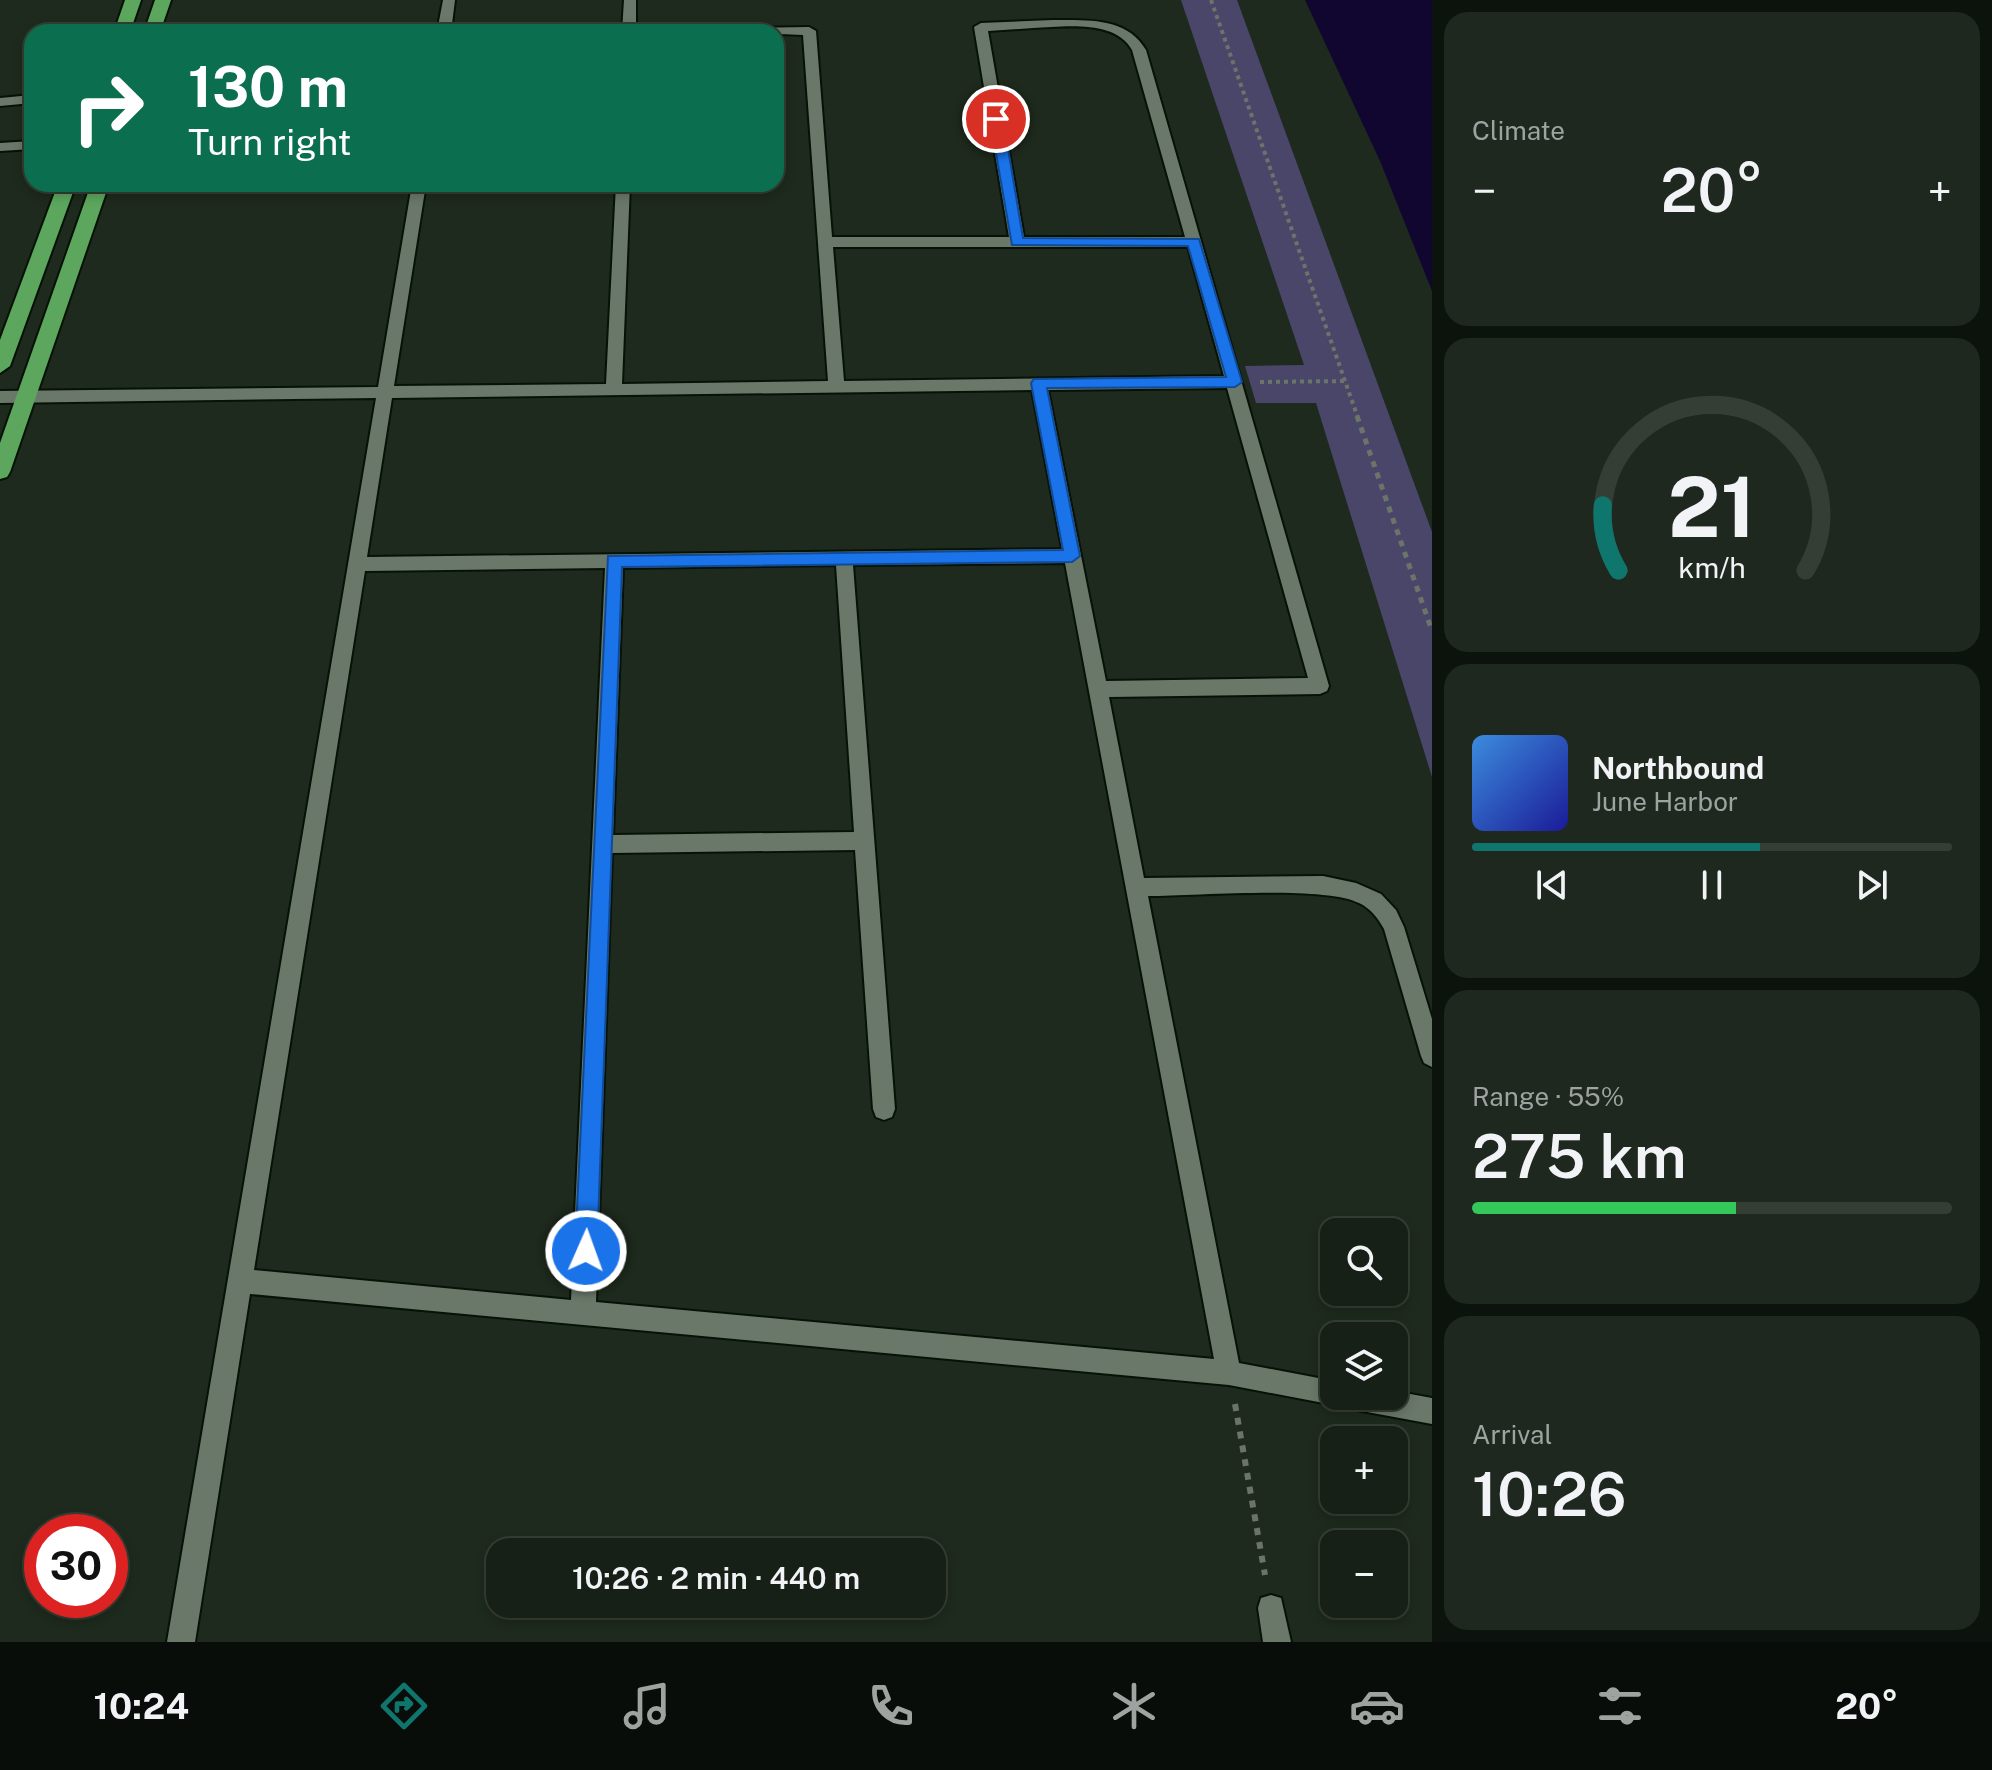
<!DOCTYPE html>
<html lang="en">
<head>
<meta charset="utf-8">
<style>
	body { margin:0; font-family:"Public Sans",sans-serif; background:#1f281f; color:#f1f3f6; height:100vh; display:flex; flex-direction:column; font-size:30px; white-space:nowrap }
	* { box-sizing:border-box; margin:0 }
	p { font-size:26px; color:#9ea3a1 }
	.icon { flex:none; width:44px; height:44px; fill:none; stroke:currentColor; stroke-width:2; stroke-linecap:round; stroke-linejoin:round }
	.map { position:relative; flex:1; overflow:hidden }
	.sheet { display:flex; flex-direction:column; gap:12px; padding:12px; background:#0c120c; width:560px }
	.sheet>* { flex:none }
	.hud { position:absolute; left:24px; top:24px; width:760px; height:168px; border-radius:24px; box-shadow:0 4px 12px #0003,0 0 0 2px #353e35; background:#0b6e4f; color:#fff; overflow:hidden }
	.tools { position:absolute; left:1320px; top:1218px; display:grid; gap:16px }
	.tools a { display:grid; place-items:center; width:88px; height:88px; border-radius:16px; background:#162016; box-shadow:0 4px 12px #0003,0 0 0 2px #353e35; font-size:40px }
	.speed { position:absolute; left:24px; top:1514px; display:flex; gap:16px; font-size:40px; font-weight:700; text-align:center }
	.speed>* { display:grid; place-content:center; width:104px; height:104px; border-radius:50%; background:#162016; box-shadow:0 4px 12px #0003,0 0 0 2px #353e35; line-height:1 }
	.speed .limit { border:12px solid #d22; background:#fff; color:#111 }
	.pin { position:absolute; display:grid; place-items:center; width:68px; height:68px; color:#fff; margin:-34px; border:4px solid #fff; border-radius:50%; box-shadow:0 2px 8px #0007 }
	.me { position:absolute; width:88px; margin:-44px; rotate:2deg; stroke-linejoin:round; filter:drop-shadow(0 0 6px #0008) }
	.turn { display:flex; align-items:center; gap:28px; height:168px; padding:0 32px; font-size:36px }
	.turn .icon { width:104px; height:104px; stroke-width:2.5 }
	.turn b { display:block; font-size:56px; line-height:68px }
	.big { font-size:60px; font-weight:600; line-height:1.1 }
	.sheet .widget { flex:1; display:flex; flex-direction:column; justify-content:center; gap:12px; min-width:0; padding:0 28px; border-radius:24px; background:#1f281f }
	.sheet .dial { align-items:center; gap:0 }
	.dial svg { height:208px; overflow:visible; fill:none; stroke:#353e35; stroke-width:7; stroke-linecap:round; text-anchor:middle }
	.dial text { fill:#f1f3f6; stroke:none }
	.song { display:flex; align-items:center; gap:24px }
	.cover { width:96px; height:96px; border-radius:12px; background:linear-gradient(135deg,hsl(210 70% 55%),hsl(240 70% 35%)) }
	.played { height:8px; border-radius:4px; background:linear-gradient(90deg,#0f766e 60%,#353e35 60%) }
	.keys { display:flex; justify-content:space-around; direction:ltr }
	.heat { display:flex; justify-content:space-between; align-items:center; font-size:44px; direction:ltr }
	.charge { height:12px; border-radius:6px; background:linear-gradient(90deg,#34c759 55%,#353e35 0) }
	.trip { position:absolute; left:486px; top:1538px; width:460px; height:80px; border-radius:24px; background:#162016; box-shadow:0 4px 12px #0003,0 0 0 2px #353e35; font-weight:600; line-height:80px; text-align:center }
	.menu { display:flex; height:128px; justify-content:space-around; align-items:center; background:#090d09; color:#9ea3a1 }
	.menu .icon { width:56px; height:56px }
	.menu .selected { color:#0f766e }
	.menu b { font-size:36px; color:#f1f3f6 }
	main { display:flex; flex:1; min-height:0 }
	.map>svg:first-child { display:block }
</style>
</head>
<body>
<main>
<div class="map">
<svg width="1432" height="1642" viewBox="0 0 1432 1642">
	<rect width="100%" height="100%" fill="#1e2a1d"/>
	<polygon fill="#4a466a" points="1181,0 1237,0 1432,532 1432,777 1316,403 1256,403 1245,366 1304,365"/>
	<polygon fill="#110630" points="1305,0 1432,0 1432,291 1380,161"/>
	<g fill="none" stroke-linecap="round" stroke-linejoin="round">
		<g stroke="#071207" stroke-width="4">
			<g id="minor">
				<polygon points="443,0 455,0 451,32 437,32"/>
				<polygon points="624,0 636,0 636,32 622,32"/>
				<path d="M1053 20C1087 20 1127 17 1146 50L1329 686 1327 691 1320 694 1109 697 1144 878 1323 876 1356 883 1381 894 1396 910 1404 927 1432 1019V1067L1424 1063 1421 1056 1384 929C1378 918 1370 908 1359 903 1324 885 1193 896 1148 896L1239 1363 1334 1381V1396H1394V1391L1432 1398V1424L1351 1409 1341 1403 1334 1405 1229 1385 250 1294 195 1642H167L376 398 0 403V391L378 387 412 184H426L394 386 606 384 616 184H630L622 384 828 381 803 35 737 32 744 28 809 27 816 31 832 237H1009L974 27 981 23ZM1033 28C1063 27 1115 19 1132 50L1185 237H1024L988 31ZM833 247H1188L1224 376 844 381ZM1227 388 1308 678 1106 681 1048 390ZM1032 390 1062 549 367 557 392 398ZM1065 563 1214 1359 596 1302 612 853 855 850 873 1109 876 1117 884 1120 892 1117 895 1109 853 565ZM836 565 854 832 613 835 623 568ZM605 568 571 1300 254 1270 365 571Z"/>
				<polygon points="32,95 32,103 0,106 0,98"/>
				<polygon points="32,141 32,149 0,151 0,143"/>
				<polygon points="1271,1595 1281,1598 1291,1642 1263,1642 1258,1608 1261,1598"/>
			</g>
		</g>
		<g stroke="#071207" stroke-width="4">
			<g id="highway">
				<polygon points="125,0 141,0 130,32 114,32"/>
				<polygon points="155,0 171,0 160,32 144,32"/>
				<polygon points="58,184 76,184 10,366 0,373 0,340"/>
				<polygon points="91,184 109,184 10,472 7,477 0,479 0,443"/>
			</g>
		</g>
		<g stroke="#6a7469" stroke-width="4" stroke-dasharray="4 4" stroke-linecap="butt">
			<polyline points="1211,0 1358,418"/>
			<polyline points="1260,382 1347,381"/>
		</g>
		<polyline stroke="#6a7469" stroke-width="5" stroke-dasharray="6 6" stroke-linecap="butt" points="1357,416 1432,631"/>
		<polyline stroke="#6a7469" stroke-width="6" stroke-dasharray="7 7" stroke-linecap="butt" points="1235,1404 1265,1575"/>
		<use href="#minor" fill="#6a7869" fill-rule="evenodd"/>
		<use href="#highway" fill="#5ca75d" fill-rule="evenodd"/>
	</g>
	<polygon fill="#1a73e8" stroke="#114b97" stroke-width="2" points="996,115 1003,119 1023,238 1199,239 1242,382 1235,387 1047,388 1080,556 1072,562 622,567 597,1251 593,1258 586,1262 578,1258 575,1251 608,556 1063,550 1031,383 1034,379 1226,377 1188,246 1012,245 990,119"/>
</svg>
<div class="tools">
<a><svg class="icon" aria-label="search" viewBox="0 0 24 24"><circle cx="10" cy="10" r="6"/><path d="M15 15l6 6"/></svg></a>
<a><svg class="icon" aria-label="layers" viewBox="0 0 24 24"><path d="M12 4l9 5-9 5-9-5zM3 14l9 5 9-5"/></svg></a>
<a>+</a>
<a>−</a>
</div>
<div class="speed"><div class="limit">30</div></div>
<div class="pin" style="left:996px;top:119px;background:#d93025"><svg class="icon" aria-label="arrive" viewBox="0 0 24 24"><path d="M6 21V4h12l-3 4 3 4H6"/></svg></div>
<svg class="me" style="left:586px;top:1251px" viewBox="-20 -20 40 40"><circle r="17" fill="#1a73e8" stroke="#fff" stroke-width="3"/><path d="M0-11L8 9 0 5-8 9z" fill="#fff"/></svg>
<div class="trip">10:26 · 2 min · 440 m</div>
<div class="hud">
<div class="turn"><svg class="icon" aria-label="right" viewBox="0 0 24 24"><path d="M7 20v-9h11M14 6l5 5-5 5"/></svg><div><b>130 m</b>Turn right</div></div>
</div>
</div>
<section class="sheet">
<div class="widget"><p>Climate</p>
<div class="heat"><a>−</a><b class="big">20°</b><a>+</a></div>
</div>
<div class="widget dial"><svg viewBox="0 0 100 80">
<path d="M14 69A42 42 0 1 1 86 69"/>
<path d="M14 69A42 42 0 0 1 8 44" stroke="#0f766e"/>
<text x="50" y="56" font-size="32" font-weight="700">21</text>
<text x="50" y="72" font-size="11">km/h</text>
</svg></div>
<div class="widget">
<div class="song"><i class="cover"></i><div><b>Northbound</b><p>June Harbor</p></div></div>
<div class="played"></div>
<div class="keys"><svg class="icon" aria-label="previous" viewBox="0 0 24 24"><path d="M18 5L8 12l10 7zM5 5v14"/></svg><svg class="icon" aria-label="pause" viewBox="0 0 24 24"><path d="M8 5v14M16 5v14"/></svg><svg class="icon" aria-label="next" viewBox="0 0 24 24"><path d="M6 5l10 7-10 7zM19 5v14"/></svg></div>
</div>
<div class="widget"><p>Range · 55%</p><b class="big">275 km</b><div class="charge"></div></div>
<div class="widget"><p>Arrival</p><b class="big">10:26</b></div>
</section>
</main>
<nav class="menu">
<b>10:24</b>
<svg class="icon selected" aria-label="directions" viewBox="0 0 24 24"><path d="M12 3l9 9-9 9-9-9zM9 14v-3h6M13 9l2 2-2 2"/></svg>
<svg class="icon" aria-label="music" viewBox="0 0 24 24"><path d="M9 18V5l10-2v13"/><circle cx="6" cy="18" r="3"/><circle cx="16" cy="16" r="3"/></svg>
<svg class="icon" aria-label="phone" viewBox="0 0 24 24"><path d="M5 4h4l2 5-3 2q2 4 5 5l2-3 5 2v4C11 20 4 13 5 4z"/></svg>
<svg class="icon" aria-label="climate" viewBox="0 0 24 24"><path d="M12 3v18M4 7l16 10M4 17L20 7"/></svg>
<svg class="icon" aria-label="car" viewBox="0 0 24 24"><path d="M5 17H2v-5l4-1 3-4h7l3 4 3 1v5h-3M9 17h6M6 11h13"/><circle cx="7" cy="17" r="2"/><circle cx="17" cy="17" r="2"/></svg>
<svg class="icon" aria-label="filters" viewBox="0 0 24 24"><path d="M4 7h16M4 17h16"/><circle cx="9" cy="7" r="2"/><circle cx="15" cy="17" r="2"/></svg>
<b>20°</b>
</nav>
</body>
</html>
